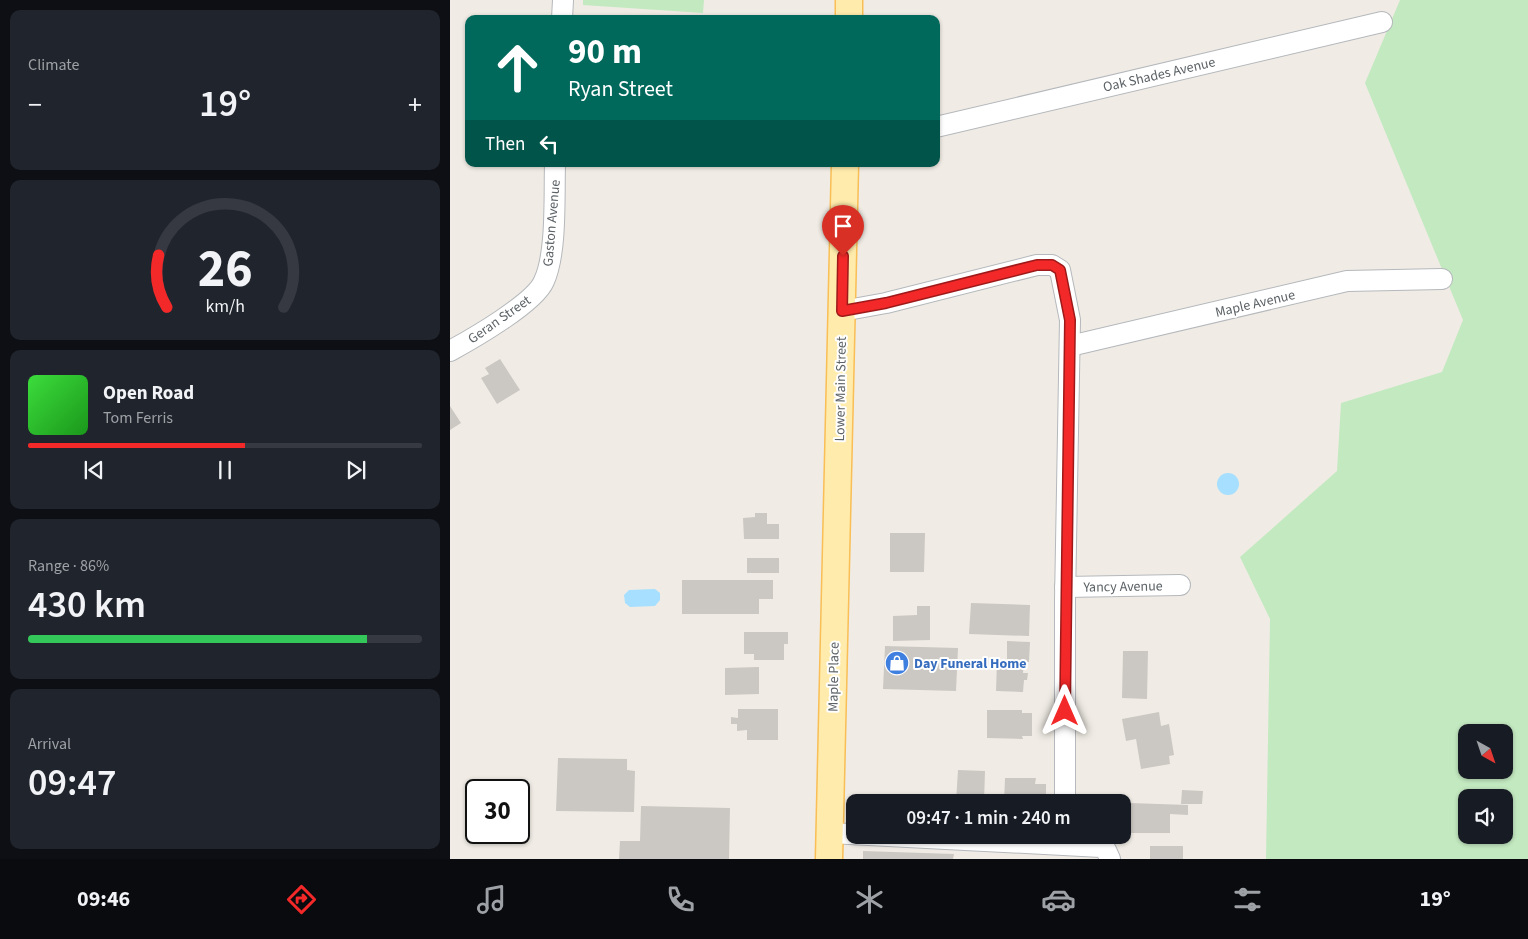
<!DOCTYPE html>
<html lang="en">
<head>
<meta charset="utf-8">
<style>
	body { margin:0; font-family:"Source Sans 3",sans-serif; background:#20242c; color:#f1f3f6; height:100vh; display:flex; flex-direction:column; font-size:19px; white-space:nowrap }
	* { box-sizing:border-box; margin:0 }
	p { font-size:16px; color:#9ea1a6 }
	.icon { flex:none; width:28px; height:28px; fill:none; stroke:currentColor; stroke-width:2; stroke-linecap:round; stroke-linejoin:round }
	.map { position:relative; flex:1; overflow:hidden }
	.panel { display:flex; flex-direction:column; gap:10px; padding:10px; background:#0d0f14; width:450px }
	.panel>* { flex:none }
	.hud { position:absolute; left:15px; top:15px; width:475px; height:152px; border-radius:10px; box-shadow:0 1px 4px #0004; background:#00695c; color:#fff; overflow:hidden }
	.needle { width:32px; rotate:140deg }
	.fabs { position:absolute; left:1008px; top:724px; display:grid; gap:10px }
	.fabs a { display:grid; place-items:center; width:55px; height:55px; border-radius:10px; background:#171b24; box-shadow:0 1px 4px #0004; font-size:25px }
	.speed { position:absolute; left:15px; top:779px; display:flex; gap:10px; font-size:25px; font-weight:700; text-align:center }
	.speed>* { display:grid; place-content:center; width:65px; height:65px; border-radius:50%; background:#171b24; box-shadow:0 1px 4px #0004; line-height:1 }
	.speed .limit { border:2px solid #111; border-radius:8px; background:#fff; color:#111 }
	.pin { position:absolute; display:grid; place-items:center; width:42px; height:42px; color:#fff; margin:-51px -21px; border-radius:50% 50% 50% 0; rotate:-45deg; box-shadow:0 0 5px #0007 }
	.pin .icon { rotate:45deg }
	.me { position:absolute; width:55px; margin:-28px; rotate:0deg; stroke-linejoin:round; filter:drop-shadow(0 0 4px #0008) }
	.turn { display:flex; align-items:center; gap:18px; height:105px; padding:0 20px; font-size:22px }
	.turn .icon { width:65px; height:65px; stroke-width:2.5 }
	.turn b { display:block; font-size:35px; line-height:42px }
	.then { display:flex; align-items:center; height:48px; padding:0 20px; background:#0003; gap:10px; font-size:19px }
	.big { font-size:38px; font-weight:600; line-height:1.1 }
	.panel .widget { flex:1; display:flex; flex-direction:column; justify-content:center; gap:8px; min-width:0; padding:0 18px; border-radius:10px; background:#20242c }
	.panel .dial { align-items:center; gap:0 }
	.dial svg { height:130px; overflow:visible; fill:none; stroke:#363941; stroke-width:7; stroke-linecap:round; text-anchor:middle }
	.dial text { fill:#f1f3f6; stroke:none }
	.song { display:flex; align-items:center; gap:15px }
	.cover { width:60px; height:60px; border-radius:8px; background:linear-gradient(135deg,hsl(120 70% 55%),hsl(120 70% 35%)) }
	.played { height:5px; border-radius:2px; background:linear-gradient(90deg,#f32828 55%,#363941 55%) }
	.keys { display:flex; justify-content:space-around; direction:ltr }
	.heat { display:flex; justify-content:space-between; align-items:center; font-size:28px; direction:ltr }
	.charge { height:8px; border-radius:4px; background:linear-gradient(90deg,#34c759 86%,#363941 0) }
	.trip { position:absolute; left:396px; top:794px; width:285px; height:50px; border-radius:10px; background:#171b24; box-shadow:0 1px 4px #0004; font-weight:600; line-height:50px; text-align:center }
	.dock { display:flex; height:80px; justify-content:space-around; align-items:center; background:#090b0e; color:#9ea1a6 }
	.dock .icon { width:35px; height:35px }
	.dock .on { color:#f32828 }
	.dock b { font-size:22px; color:#f1f3f6 }
	main { display:flex; flex:1; min-height:0 }
	.map>svg:first-child { display:block }
</style>
</head>
<body>
<main>
<section class="panel">
<div class="widget"><p>Climate</p>
<div class="heat"><a>−</a><b class="big">19°</b><a>+</a></div>
</div>
<div class="widget dial"><svg viewBox="0 0 100 80">
<path d="M14 69A42 42 0 1 1 86 69"/>
<path d="M14 69A42 42 0 0 1 9 37" stroke="#f32828"/>
<text x="50" y="56" font-size="32" font-weight="700">26</text>
<text x="50" y="72" font-size="11">km/h</text>
</svg></div>
<div class="widget">
<div class="song"><i class="cover"></i><div><b>Open Road</b><p>Tom Ferris</p></div></div>
<div class="played"></div>
<div class="keys"><svg class="icon" aria-label="previous" viewBox="0 0 24 24"><path d="M18 5L8 12l10 7zM5 5v14"/></svg><svg class="icon" aria-label="pause" viewBox="0 0 24 24"><path d="M8 5v14M16 5v14"/></svg><svg class="icon" aria-label="next" viewBox="0 0 24 24"><path d="M6 5l10 7-10 7zM19 5v14"/></svg></div>
</div>
<div class="widget"><p>Range · 86%</p><b class="big">430 km</b><div class="charge"></div></div>
<div class="widget"><p>Arrival</p><b class="big">09:47</b></div>
</section>
<div class="map">
<svg width="1078" height="859" viewBox="0 0 1078 859">
	<rect width="100%" height="100%" fill="#f0ece5"/>
	<g fill="#c3e9c0" fill-rule="evenodd">
		<polygon points="133,0 254,0 253,13 133,5"/>
		<path d="M950 0H1078V859H816L820 619 790 557 887 471 891 403 992 372 1013 320 915 83ZM1016 732H1054V770H1016ZM1016 798H1054V835H1016Z"/>
	</g>
	<g fill="#a6dfff">
		<circle cx="778" cy="484" r="11"/>
		<polygon points="205,589 210,593 210,600 205,606 180,607 175,603 174,595 179,590"/>
	</g>
	<g fill="#cbc7c2">
		<polygon points="50,359 70,390 47,404 31,378 39,374 35,368"/>
		<polygon points="0,406 11,423 0,430"/>
		<polygon points="305,513 317,513 317,524 329,524 329,539 294,539 293,518 305,517"/>
		<polygon points="440,533 475,533 474,572 440,572"/>
		<rect x="297" y="558" width="32" height="15"/>
		<polygon points="232,580 323,580 323,599 309,599 309,614 232,614"/>
		<polygon points="521,603 580,605 579,636 519,634"/>
		<polygon points="467,606 480,606 480,640 443,641 443,616 467,615"/>
		<polygon points="294,632 338,632 338,644 334,644 334,660 304,660 304,654 294,654"/>
		<polygon points="557,641 580,642 579,662 574,662 573,673 578,673 577,680 574,680 573,692 546,691 547,660 557,661"/>
		<polygon points="435,646 508,648 506,691 433,689"/>
		<polygon points="673,651 698,651 697,699 672,698"/>
		<polygon points="309,667 309,694 275,695 275,668"/>
		<polygon points="288,709 328,709 328,740 297,740 297,730 287,731 287,724 281,724 281,717 288,718"/>
		<polygon points="537,710 572,710 572,713 582,713 582,736 572,736 573,739 537,738"/>
		<polygon points="709,712 711,726 719,724 724,755 719,756 720,764 691,769 686,739 676,741 672,719"/>
		<polygon points="108,758 177,759 177,770 185,771 184,812 106,811"/>
		<polygon points="508,770 535,771 534,802 506,802"/>
		<polygon points="555,778 586,778 585,784 596,784 596,802 554,802"/>
		<polygon points="732,790 753,791 752,804 731,804"/>
		<polygon points="680,803 738,805 738,815 720,814 720,833 680,833"/>
		<polygon points="191,806 280,808 279,859 169,859 170,841 190,841"/>
		<rect x="700" y="846" width="33" height="13"/>
		<polygon points="413,851 504,854 503,859 413,859"/>
	</g>
	<g fill="none" stroke-linecap="round" stroke-linejoin="round">
		<g stroke="#b5b8bc" stroke-width="22">
			<g id="minor">
				<polyline points="112,19 113,0"/>
				<polyline points="486,127 932,22"/>
				<polyline points="392,311 436,303 587,265 602,265 610,270 620,320 615,601 615,802"/>
				<polyline points="620,346 897,281 992,279"/>
				<path d="M0 351C22 339 85 303 94 281 107 253 104 195 105 164"/>
				<polyline points="615,587 730,585"/>
				<polyline points="380,833 651,847 656,850 660,859"/>
			</g>
		</g>
		<g stroke="#f9be55" stroke-width="29">
			<g id="major">
				<polyline points="399,19 399,0"/>
				<polyline points="379,859 395,164"/>
			</g>
		</g>
		<use href="#minor" stroke="#fff" stroke-width="20"/>
		<use href="#major" stroke="#ffebab" stroke-width="26"/>
	</g>
	<g fill="none" stroke-linecap="round" stroke-linejoin="round">
		<g stroke="#9e1a1a" stroke-width="12">
			<polyline id="route" points="393,256 392,311 436,303 587,265 602,265 610,270 620,320 615,711"/>
		</g>
		<use href="#route" stroke="#f32828" stroke-width="9"/>
	</g>
	<defs>
		<g id="shop-disc" transform="scale(1.25)"><circle r="9.5" fill="#3f7fe0" stroke="#fff"/><path d="M-5-2.5h2.3a2.7 3.5 0 0 1 5.4 0H5L5.5 6h-11ZM-1.5-2.5h3a1.5 2.3 0 0 0-3 0Z" fill="#fff"/></g>
	</defs>
	<g fill-rule="evenodd">
		<use href="#shop-disc" x="447" y="663"/>
	</g>
	<g text-anchor="middle" stroke-width="4" stroke-linejoin="round" paint-order="stroke">
		<g font-size="14" fill="#5c6266" stroke="#fff">
			<text transform="translate(709 74) rotate(-13)" y="5">Oak Shades Avenue</text>
			<text transform="translate(101 223) rotate(-85)" y="5">Gaston Avenue</text>
			<text transform="translate(805 303) rotate(-13)" y="5">Maple Avenue</text>
			<text transform="translate(49 319) rotate(-35)" y="5">Geran Street</text>
			<text transform="translate(390 389) rotate(-89)" y="5">Lower Main Street</text>
			<text transform="translate(673 586) rotate(-1)" y="5">Yancy Avenue</text>
			<text transform="translate(383 677) rotate(-89)" y="5">Maple Place</text>
		</g>
		<g font-size="14" font-weight="bold" fill="#366cbe" stroke="#fff" text-anchor="start">
			<text x="464" y="668">Day Funeral Home</text>
		</g>
	</g>
</svg>
<div class="fabs">
<a><svg class="needle" viewBox="-14 -14 28 28"><path d="M0-13l5 13h-10z" fill="#e53935"/><path d="M0 13l5-13h-10z" fill="#9ea1a6"/></svg></a>
<a><svg class="icon" aria-label="sound" viewBox="0 0 24 24"><path d="M4 9h4l5-4v14l-5-4H4zM17 9q2 3 0 6"/></svg></a>
</div>
<div class="speed"><div class="limit">30</div></div>
<div class="pin" style="left:393px;top:256px;background:#d93025"><svg class="icon" aria-label="arrive" viewBox="0 0 24 24"><path d="M6 21V4h12l-3 4 3 4H6"/></svg></div>
<svg class="me" style="left:615px;top:711px" viewBox="-20 -20 40 40"><path d="M0-17L14 15 0 8-14 15z" fill="#f32828" stroke="#fff" stroke-width="4"/></svg>
<div class="trip">09:47 · 1 min · 240 m</div>
<div class="hud">
<div class="turn"><svg class="icon" aria-label="ahead" viewBox="0 0 24 24"><path d="M12 20V5M6 11l6-6 6 6"/></svg><div><b>90 m</b>Ryan Street</div></div>
<div class="then">Then<svg class="icon" aria-label="left" viewBox="0 0 24 24"><path d="M17 20v-9H6M10 6l-5 5 5 5"/></svg></div>
</div>
</div>
</main>
<nav class="dock">
<b>09:46</b>
<svg class="icon on" aria-label="directions" viewBox="0 0 24 24"><path d="M12 3l9 9-9 9-9-9zM9 14v-3h6M13 9l2 2-2 2"/></svg>
<svg class="icon" aria-label="music" viewBox="0 0 24 24"><path d="M9 18V5l10-2v13"/><circle cx="6" cy="18" r="3"/><circle cx="16" cy="16" r="3"/></svg>
<svg class="icon" aria-label="phone" viewBox="0 0 24 24"><path d="M5 4h4l2 5-3 2q2 4 5 5l2-3 5 2v4C11 20 4 13 5 4z"/></svg>
<svg class="icon" aria-label="climate" viewBox="0 0 24 24"><path d="M12 3v18M4 7l16 10M4 17L20 7"/></svg>
<svg class="icon" aria-label="car" viewBox="0 0 24 24"><path d="M5 17H2v-5l4-1 3-4h7l3 4 3 1v5h-3M9 17h6M6 11h13"/><circle cx="7" cy="17" r="2"/><circle cx="17" cy="17" r="2"/></svg>
<svg class="icon" aria-label="filters" viewBox="0 0 24 24"><path d="M4 7h16M4 17h16"/><circle cx="9" cy="7" r="2"/><circle cx="15" cy="17" r="2"/></svg>
<b>19°</b>
</nav>
</body>
</html>
